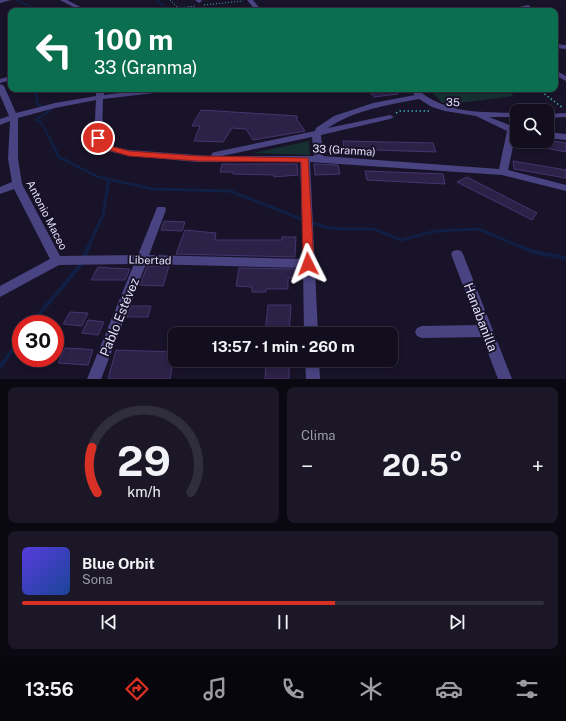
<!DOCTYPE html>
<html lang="es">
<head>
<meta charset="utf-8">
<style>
	body { margin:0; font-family:"Public Sans",sans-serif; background:#1b1727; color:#f1f3f6; height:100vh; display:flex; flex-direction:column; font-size:15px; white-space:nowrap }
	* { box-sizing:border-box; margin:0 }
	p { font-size:13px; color:#9c9ca4 }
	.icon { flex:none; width:22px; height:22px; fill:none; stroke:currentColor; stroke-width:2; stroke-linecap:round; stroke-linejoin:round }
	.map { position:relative; height:379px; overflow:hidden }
	.details { display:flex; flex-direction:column; gap:8px; padding:8px; background:#0a0810; flex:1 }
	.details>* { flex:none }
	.top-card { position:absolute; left:8px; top:8px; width:550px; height:84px; border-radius:8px; box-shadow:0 2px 6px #0003,0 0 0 1px #312e3c; background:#0b6e4f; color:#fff; overflow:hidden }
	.fabs { position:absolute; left:510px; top:104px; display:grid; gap:8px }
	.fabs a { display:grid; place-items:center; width:44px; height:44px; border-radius:8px; background:#120e1e; box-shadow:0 2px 6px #0003,0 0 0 1px #312e3c; font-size:20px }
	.speed { position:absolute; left:12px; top:315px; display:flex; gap:8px; font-size:20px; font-weight:700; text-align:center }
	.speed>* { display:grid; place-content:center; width:52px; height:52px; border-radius:50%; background:#120e1e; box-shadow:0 2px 6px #0003,0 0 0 1px #312e3c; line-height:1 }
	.speed .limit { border:6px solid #d22; background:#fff; color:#111 }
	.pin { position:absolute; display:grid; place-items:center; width:34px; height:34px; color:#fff; margin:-17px; border:2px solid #fff; border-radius:50%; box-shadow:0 1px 4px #0007 }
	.me { position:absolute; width:44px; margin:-22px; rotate:357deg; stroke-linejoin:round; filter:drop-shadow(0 0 3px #0008) }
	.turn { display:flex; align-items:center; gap:14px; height:84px; padding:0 20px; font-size:18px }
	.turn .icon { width:52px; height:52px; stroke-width:2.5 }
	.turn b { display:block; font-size:28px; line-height:34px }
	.big { font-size:30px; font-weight:700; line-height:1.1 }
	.details .widget { flex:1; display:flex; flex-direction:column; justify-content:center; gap:6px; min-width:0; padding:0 14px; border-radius:8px; background:#1b1727 }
	.details .dial { align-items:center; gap:0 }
	.dial svg { height:104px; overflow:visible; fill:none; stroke:#312e3c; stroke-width:7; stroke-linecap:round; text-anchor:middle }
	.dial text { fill:#f1f3f6; stroke:none }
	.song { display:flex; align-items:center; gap:12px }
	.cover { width:48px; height:48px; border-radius:6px; background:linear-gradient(135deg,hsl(250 70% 55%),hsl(220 70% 35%)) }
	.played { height:4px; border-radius:2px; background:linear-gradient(90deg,#d93025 60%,#312e3c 60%) }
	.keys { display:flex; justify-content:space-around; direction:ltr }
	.heat { display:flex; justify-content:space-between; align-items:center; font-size:22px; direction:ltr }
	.details .tiles { flex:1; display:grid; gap:8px; grid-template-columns:1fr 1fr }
	.widget:last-child { grid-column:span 2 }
	.trip { position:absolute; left:168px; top:327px; width:230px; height:40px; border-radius:8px; background:#120e1e; box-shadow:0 2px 6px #0003,0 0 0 1px #312e3c; font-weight:700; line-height:40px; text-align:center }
	.menu { display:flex; height:64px; justify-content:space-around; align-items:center; background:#07060c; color:#9c9ca4 }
	.menu .icon { width:28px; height:28px }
	.menu .on { color:#d93025 }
	.menu b { font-size:18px; color:#f1f3f6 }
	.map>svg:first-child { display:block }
</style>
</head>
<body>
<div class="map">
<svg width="566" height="379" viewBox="0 0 566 379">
	<rect width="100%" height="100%" fill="#181328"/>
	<g fill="#163031">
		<polygon points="429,89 505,89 514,96 450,104 441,102"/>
		<polygon points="309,141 310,155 253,153"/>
	</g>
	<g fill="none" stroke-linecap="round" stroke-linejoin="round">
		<g stroke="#101f43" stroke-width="2">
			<polyline points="17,0 33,8 29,11"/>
			<polyline points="157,0 162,5 163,11"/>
		</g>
		<polyline stroke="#101f43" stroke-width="2.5" points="36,89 37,104 51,110 36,119 37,121 41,122 52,143"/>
		<g stroke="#101f43" stroke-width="3">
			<polyline points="51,142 59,157 98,177 153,189 230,191 304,220"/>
			<polyline points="309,222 325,227 340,229 374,229 401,240 436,231 479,229 521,247"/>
			<polyline points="88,247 103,215 109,179"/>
		</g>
		<g stroke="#101f43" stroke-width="4">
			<polyline points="519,246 534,252 566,258"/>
			<polyline points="31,324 79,267 89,246"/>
			<polyline points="0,367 21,338"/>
		</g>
	</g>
	<g fill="#2c2147" stroke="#463570">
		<polygon points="367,89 397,89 398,94 374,97"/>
		<polygon points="201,110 297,116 297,120 305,131 253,140 246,129 232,128 223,142 194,141 200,126 192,126"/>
		<polygon points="547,140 566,143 566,152 529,145 530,141"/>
		<polygon points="343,141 433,143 436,152 344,149"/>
		<polygon points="513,161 566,170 566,178 514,169"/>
		<polygon points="222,164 297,164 298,175 274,177 274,175 233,174 233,172 220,172"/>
		<polygon points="314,164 338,165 340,174 315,175"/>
		<polygon points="365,171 443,174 445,184 367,180"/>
		<polygon points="467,177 537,213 532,220 457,182"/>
		<polygon points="164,221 185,222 182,231 161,230"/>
		<polygon points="185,230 216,233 215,240 282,240 282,237 296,237 295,257 176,254"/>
		<polygon points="147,266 169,266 163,286 140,285"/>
		<polygon points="98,267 110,268 130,269 125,280 91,280"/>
		<polygon points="239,268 295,269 295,278 288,278 288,289 266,289 266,292 252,292 252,287 236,286"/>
		<polygon points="268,305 291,305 289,334 265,334"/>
		<polygon points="131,306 151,306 148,317 127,317"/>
		<polygon points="70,312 88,313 82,326 63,324"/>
		<polygon points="88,320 104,322 98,335 82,333"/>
		<polygon points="65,348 85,349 93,350 88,365 58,363"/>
		<polygon points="116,350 175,352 170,379 108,379"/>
		<polygon points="266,360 289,360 289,379 265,379"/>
	</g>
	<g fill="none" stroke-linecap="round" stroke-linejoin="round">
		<g stroke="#3dadb0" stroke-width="1" stroke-dasharray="1 2" stroke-linecap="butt">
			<polyline points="170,0 178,8 195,6"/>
			<polyline points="204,5 243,1"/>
		</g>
		<g stroke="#3dadb0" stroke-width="1.5" stroke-dasharray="1.5 2.5" stroke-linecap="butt">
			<polyline points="538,89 563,108"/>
			<polyline points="396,113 400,111 429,111"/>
		</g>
		<g fill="#4a4382" fill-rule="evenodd">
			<polygon points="0,0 11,0 0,3"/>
			<polygon points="60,0 67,0 88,11 81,11"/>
			<polygon points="195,0 201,0 202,1 199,3"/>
			<polygon points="247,0 253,0 262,11 256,11"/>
			<polygon points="528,5 530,6 530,8 515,11 502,11"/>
			<polygon points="555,44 566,45 566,49 555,48"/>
			<polygon points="555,70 566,76 566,81 555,75"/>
			<polygon points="11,76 11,80 0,83 0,79"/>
			<path d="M0 84 4 86 16 113 55 103 96 96V89H104V95L151 89H176L172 91 103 99 102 137 114 147 129 150 211 156 212 153 215 152 315 131 316 128 334 116 373 103 415 95 409 89H417C445 114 482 112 517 113V117H489L517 128 508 170 566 185V191L502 175 310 162 318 334H304L303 268 146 264 101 379H87L134 264 59 265 0 297V286L50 259 14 189 0 194V187L12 182 8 159 10 121 0 125V119L9 116 0 95ZM419 99 432 107 445 111 476 116 507 131 499 169 323 156 321 135 390 119 394 117 390 115 328 128C354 110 388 105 419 99ZM96 100 94 138 108 151 129 156 198 162H300L303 259 149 255 166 210 165 207H157L156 210 138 255 60 256 22 184 18 159V118L55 108ZM312 137 314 156H222Z"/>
			<polygon points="566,113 566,117 547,118 547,114"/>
			<polygon points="547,132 566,134 566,140 547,138"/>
			<polygon points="457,250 461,251 463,254 512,379 498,379 482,337 422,338 417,336 415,332 417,328 422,326 478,325 451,254 453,251"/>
			<polygon points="305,360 319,360 320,379 306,379"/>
		</g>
	</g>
	<polygon fill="#d93025" stroke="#8d1f18" points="95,136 101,136 114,147 129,151 198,156 308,158 314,264 312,267 308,268 305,267 303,264 301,162 198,161 129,156 109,150 95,140"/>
	<g text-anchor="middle" stroke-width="4" stroke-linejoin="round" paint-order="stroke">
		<g font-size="11" fill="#e3ddfc" stroke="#181328">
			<text transform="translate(453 102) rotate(3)" y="4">35</text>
			<text transform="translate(344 150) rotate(3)" y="4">33 (Granma)</text>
			<text transform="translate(47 215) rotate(63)" y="4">Antonio Maceo</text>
			<text transform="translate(150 260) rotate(1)" y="4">Libertad</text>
		</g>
		<g font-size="13" fill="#e3ddfc" stroke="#181328">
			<text transform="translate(119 317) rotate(-68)" y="5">Pablo Estévez</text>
			<text transform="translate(481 317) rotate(69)" y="5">Hanabanilla</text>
		</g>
	</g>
</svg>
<div class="fabs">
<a><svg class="icon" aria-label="search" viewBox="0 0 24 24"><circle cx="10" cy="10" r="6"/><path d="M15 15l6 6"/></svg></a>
</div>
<div class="speed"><div class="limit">30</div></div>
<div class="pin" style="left:98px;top:138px;background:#d93025"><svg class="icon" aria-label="arrive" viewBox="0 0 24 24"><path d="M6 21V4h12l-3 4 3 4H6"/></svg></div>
<svg class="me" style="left:308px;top:264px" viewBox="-20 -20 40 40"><path d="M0-17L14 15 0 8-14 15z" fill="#d93025" stroke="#fff" stroke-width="4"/></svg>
<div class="trip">13:57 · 1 min · 260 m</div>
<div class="top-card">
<div class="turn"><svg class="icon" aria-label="left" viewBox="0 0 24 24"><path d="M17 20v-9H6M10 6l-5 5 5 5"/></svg><div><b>100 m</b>33 (Granma)</div></div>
</div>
</div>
<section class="details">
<div class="tiles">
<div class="widget dial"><svg viewBox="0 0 100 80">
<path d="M14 69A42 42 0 1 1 86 69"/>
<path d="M14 69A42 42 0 0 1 10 34" stroke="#d93025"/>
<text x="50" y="56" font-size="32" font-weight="700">29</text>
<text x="50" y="72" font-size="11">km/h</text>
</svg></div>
<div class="widget"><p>Clima</p>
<div class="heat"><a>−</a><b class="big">20.5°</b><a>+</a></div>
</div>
<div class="widget">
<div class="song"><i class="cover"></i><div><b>Blue Orbit</b><p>Sona</p></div></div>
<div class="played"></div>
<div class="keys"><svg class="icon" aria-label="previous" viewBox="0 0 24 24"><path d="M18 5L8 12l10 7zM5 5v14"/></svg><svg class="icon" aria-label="pause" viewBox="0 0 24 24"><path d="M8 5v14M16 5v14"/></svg><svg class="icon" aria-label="next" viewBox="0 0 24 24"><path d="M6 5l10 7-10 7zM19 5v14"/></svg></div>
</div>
</div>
</section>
<nav class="menu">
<b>13:56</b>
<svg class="icon on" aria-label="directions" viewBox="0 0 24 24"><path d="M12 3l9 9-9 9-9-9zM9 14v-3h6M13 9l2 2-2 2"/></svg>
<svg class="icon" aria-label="music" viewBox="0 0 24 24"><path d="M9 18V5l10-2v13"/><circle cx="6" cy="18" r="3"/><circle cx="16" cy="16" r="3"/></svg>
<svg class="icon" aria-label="phone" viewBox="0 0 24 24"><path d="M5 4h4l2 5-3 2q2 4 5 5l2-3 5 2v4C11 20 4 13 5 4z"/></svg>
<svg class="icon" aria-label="climate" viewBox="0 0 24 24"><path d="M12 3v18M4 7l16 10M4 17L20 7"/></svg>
<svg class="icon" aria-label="car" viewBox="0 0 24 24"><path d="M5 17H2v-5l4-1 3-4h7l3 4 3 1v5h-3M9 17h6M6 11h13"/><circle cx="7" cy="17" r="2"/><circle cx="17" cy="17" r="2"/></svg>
<svg class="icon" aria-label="filters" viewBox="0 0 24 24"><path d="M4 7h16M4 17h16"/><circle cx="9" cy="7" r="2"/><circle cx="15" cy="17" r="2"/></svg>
</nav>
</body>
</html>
